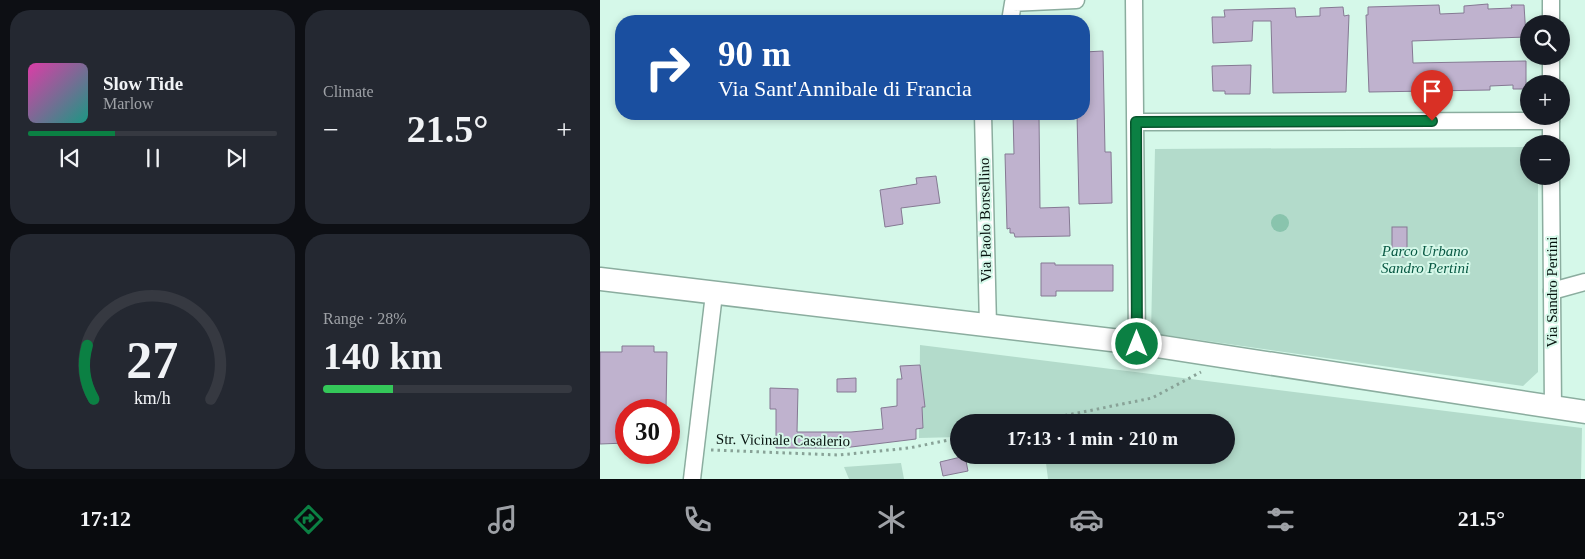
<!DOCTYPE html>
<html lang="en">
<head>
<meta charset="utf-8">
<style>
	body { margin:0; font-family:Georgia,serif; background:#242831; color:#f1f3f6; height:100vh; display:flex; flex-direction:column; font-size:19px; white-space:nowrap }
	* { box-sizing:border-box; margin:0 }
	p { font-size:16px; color:#9ea1a6 }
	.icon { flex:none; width:28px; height:28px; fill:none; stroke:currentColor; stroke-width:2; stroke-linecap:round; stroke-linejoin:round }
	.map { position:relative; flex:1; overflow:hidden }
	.sheet { display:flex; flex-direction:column; gap:10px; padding:10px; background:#0d0f14; width:600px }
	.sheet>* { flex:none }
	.banner { position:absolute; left:15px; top:15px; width:475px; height:105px; border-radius:20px; box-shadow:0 2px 8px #0003; background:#1a4fa0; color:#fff; overflow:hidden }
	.controls { position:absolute; left:920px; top:15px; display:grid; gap:10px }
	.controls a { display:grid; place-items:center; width:50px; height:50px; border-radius:50%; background:#171b24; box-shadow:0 2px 8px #0003; font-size:25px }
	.speed { position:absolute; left:15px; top:399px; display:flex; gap:10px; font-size:25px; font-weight:700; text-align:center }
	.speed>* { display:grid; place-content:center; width:65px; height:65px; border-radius:50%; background:#171b24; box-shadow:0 2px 8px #0003; line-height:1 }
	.speed .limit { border:8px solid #d22; background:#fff; color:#111 }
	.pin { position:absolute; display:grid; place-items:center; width:42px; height:42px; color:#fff; margin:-51px -21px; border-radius:50% 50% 50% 0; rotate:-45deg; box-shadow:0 0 5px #0007 }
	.pin .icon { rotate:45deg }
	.me { position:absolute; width:55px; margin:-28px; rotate:0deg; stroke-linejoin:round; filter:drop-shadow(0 0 4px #0008) }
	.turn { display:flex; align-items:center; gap:18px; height:105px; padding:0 20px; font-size:22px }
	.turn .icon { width:65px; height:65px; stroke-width:2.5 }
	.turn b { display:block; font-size:35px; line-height:42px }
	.big { font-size:38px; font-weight:600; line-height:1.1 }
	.sheet .tile { flex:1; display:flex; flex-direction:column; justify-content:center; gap:8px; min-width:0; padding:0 18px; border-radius:20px; background:#242831 }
	.sheet .dial { align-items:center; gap:0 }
	.dial svg { height:130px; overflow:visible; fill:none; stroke:#363941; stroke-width:7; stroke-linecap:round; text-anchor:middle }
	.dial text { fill:#f1f3f6; stroke:none }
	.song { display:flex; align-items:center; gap:15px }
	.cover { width:60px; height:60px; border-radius:8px; background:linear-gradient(135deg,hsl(320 70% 55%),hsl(170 70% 35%)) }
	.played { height:5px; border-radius:2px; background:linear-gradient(90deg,#0b8043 35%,#363941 35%) }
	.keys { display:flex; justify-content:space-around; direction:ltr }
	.heat { display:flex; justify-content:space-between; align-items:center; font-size:28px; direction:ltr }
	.charge { height:8px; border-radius:4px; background:linear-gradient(90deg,#34c759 28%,#363941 0) }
	.sheet .tiles { flex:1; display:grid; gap:10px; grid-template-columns:repeat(2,1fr) }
	.trip { position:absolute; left:350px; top:414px; width:285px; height:50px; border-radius:25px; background:#171b24; box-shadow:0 2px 8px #0003; font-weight:600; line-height:50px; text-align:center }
	.tab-bar { display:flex; height:80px; justify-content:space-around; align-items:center; background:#090b0e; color:#9ea1a6 }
	.tab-bar .icon { width:35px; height:35px }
	.tab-bar .current { color:#0b8043 }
	.tab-bar b { font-size:22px; color:#f1f3f6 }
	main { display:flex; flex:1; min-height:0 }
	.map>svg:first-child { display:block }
</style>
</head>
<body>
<main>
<section class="sheet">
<div class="tiles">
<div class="tile">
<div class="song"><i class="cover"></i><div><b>Slow Tide</b><p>Marlow</p></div></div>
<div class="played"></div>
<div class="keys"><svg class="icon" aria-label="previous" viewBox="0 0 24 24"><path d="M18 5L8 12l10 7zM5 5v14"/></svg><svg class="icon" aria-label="pause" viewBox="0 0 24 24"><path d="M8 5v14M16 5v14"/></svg><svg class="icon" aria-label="next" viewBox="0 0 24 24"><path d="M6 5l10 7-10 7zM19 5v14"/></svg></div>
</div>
<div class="tile"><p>Climate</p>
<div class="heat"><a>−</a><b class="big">21.5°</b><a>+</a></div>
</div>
<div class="tile dial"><svg viewBox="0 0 100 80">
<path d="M14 69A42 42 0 1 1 86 69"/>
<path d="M14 69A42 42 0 0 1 10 36" stroke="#0b8043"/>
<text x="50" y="56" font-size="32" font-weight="700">27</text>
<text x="50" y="72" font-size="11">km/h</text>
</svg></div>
<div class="tile"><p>Range · 28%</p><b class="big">140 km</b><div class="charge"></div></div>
</div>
</section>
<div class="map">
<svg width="985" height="479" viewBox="0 0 985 479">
	<rect width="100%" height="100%" fill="#d5f8e9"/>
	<g fill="#b3dbcb">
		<polygon points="929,147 929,176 938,176 938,372 923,386 551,333 555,149"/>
		<polygon points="320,345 982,428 981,479 448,479 445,455 626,455 626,422 359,422 359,437 319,438"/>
		<polygon points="301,463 304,479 249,479 244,467"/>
	</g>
	<circle fill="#89c4ad" cx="680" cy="223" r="9"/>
	<g fill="#bfb2ce" stroke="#857993">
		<polygon points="888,4 888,9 912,8 911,5 924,5 926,37 812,41 813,63 926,61 926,89 913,89 913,85 890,86 890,90 769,92 766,15 768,15 768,7 839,5 840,14 864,13 864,6"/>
		<polygon points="743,7 744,16 749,15 746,92 673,93 671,21 653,21 652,41 613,43 612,17 625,17 624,10 695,8 696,17 720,16 720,8"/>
		<polygon points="503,51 505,152 511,152 512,203 479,204 477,114 484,114 484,52"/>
		<polygon points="651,65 650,94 625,94 625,91 613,91 612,66"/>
		<polygon points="413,114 439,114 440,208 469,207 470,236 415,237 414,233 410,233 410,228 407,229 405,154 414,154"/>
		<polygon points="336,176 340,203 301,208 303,224 285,227 280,190 317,184 316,178"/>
		<rect x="792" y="227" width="15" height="30"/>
		<polygon points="441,263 455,263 455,265 513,265 513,291 456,291 456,296 441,296"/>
		<polygon points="22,346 54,346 54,352 67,352 66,410 26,410 26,443 0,444 0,352 22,352"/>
		<polygon points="320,365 325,407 322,407 323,428 316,429 316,439 243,448 176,448 176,409 170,409 170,388 198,389 197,432 251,432 283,429 281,408 297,406 297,379 302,379 300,366"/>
		<polygon points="256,378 256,392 237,392 237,379"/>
		<polygon points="365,456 368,471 343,476 340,462"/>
	</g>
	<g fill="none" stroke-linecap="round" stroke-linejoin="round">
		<g stroke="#8bad9f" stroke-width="19">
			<g id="minor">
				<polyline points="534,0 537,343"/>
				<polyline points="951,0 951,24"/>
				<polyline points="410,21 413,3 476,0"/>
				<polyline points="951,56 951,84"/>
				<polyline points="383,114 388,326"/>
				<polyline points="951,116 951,144"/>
				<polyline points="536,122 951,121"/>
				<polyline points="951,176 953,408"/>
				<polyline points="952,291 985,282"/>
				<polyline points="92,479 114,294"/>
			</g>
		</g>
		<g stroke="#8bad9f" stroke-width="25">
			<polyline id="secondary" points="0,279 537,343 985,412"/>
		</g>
		<g stroke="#88a297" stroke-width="3" stroke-dasharray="2.5 4" stroke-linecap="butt">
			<polyline points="433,422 552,398 601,372"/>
			<polyline points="111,450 239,455 309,448 359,438"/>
		</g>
		<use href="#minor" stroke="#fff" stroke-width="16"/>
		<use href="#secondary" stroke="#fff" stroke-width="22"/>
	</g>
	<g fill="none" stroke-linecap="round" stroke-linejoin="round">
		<g stroke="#07532c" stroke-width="12">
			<polyline id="route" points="537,344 536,122 832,121"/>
		</g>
		<use href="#route" stroke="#0b8043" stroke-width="9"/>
	</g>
	<g text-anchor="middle" stroke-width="4" stroke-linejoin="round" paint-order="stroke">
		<g font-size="15" fill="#06120e" stroke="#d5f8e9">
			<text transform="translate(385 220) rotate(-91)" y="5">Via Paolo Borsellino</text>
			<text transform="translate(952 292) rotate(-90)" y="5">Via Sandro Pertini</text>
			<text transform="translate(183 440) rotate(1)" y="5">Str. Vicinale Casalerio</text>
		</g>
		<g font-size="15" font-style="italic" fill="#085843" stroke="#d5f8e9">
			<text x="825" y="256">Parco Urbano<tspan x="825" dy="17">Sandro Pertini</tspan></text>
		</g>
	</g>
</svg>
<div class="controls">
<a><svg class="icon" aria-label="search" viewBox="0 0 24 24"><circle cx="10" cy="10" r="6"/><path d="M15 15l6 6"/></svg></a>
<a>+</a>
<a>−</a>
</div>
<div class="speed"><div class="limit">30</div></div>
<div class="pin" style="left:832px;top:121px;background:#d93025"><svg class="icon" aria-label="arrive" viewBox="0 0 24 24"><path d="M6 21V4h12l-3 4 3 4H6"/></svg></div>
<svg class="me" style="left:537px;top:344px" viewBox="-20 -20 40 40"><circle r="17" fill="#0b8043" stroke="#fff" stroke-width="3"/><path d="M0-11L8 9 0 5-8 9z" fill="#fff"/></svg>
<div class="trip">17:13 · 1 min · 210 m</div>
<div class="banner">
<div class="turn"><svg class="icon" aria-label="right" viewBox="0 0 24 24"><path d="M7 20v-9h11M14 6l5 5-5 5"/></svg><div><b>90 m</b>Via Sant'Annibale di Francia</div></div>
</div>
</div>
</main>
<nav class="tab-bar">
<b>17:12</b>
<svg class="icon current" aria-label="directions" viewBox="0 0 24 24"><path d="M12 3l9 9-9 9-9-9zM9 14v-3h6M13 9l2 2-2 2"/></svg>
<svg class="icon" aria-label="music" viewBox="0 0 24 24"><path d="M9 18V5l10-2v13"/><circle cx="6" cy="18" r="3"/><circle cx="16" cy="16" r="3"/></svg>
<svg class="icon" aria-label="phone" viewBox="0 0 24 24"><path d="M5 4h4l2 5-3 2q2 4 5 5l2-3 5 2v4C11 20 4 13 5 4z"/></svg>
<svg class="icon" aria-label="climate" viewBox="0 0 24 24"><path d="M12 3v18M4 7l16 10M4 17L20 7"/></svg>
<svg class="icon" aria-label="car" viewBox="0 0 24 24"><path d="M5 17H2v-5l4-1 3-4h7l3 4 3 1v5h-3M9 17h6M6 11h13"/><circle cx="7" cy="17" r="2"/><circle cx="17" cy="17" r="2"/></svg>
<svg class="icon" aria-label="filters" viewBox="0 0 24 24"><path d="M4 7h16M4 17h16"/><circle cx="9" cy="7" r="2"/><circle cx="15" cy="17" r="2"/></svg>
<b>21.5°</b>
</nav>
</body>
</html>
